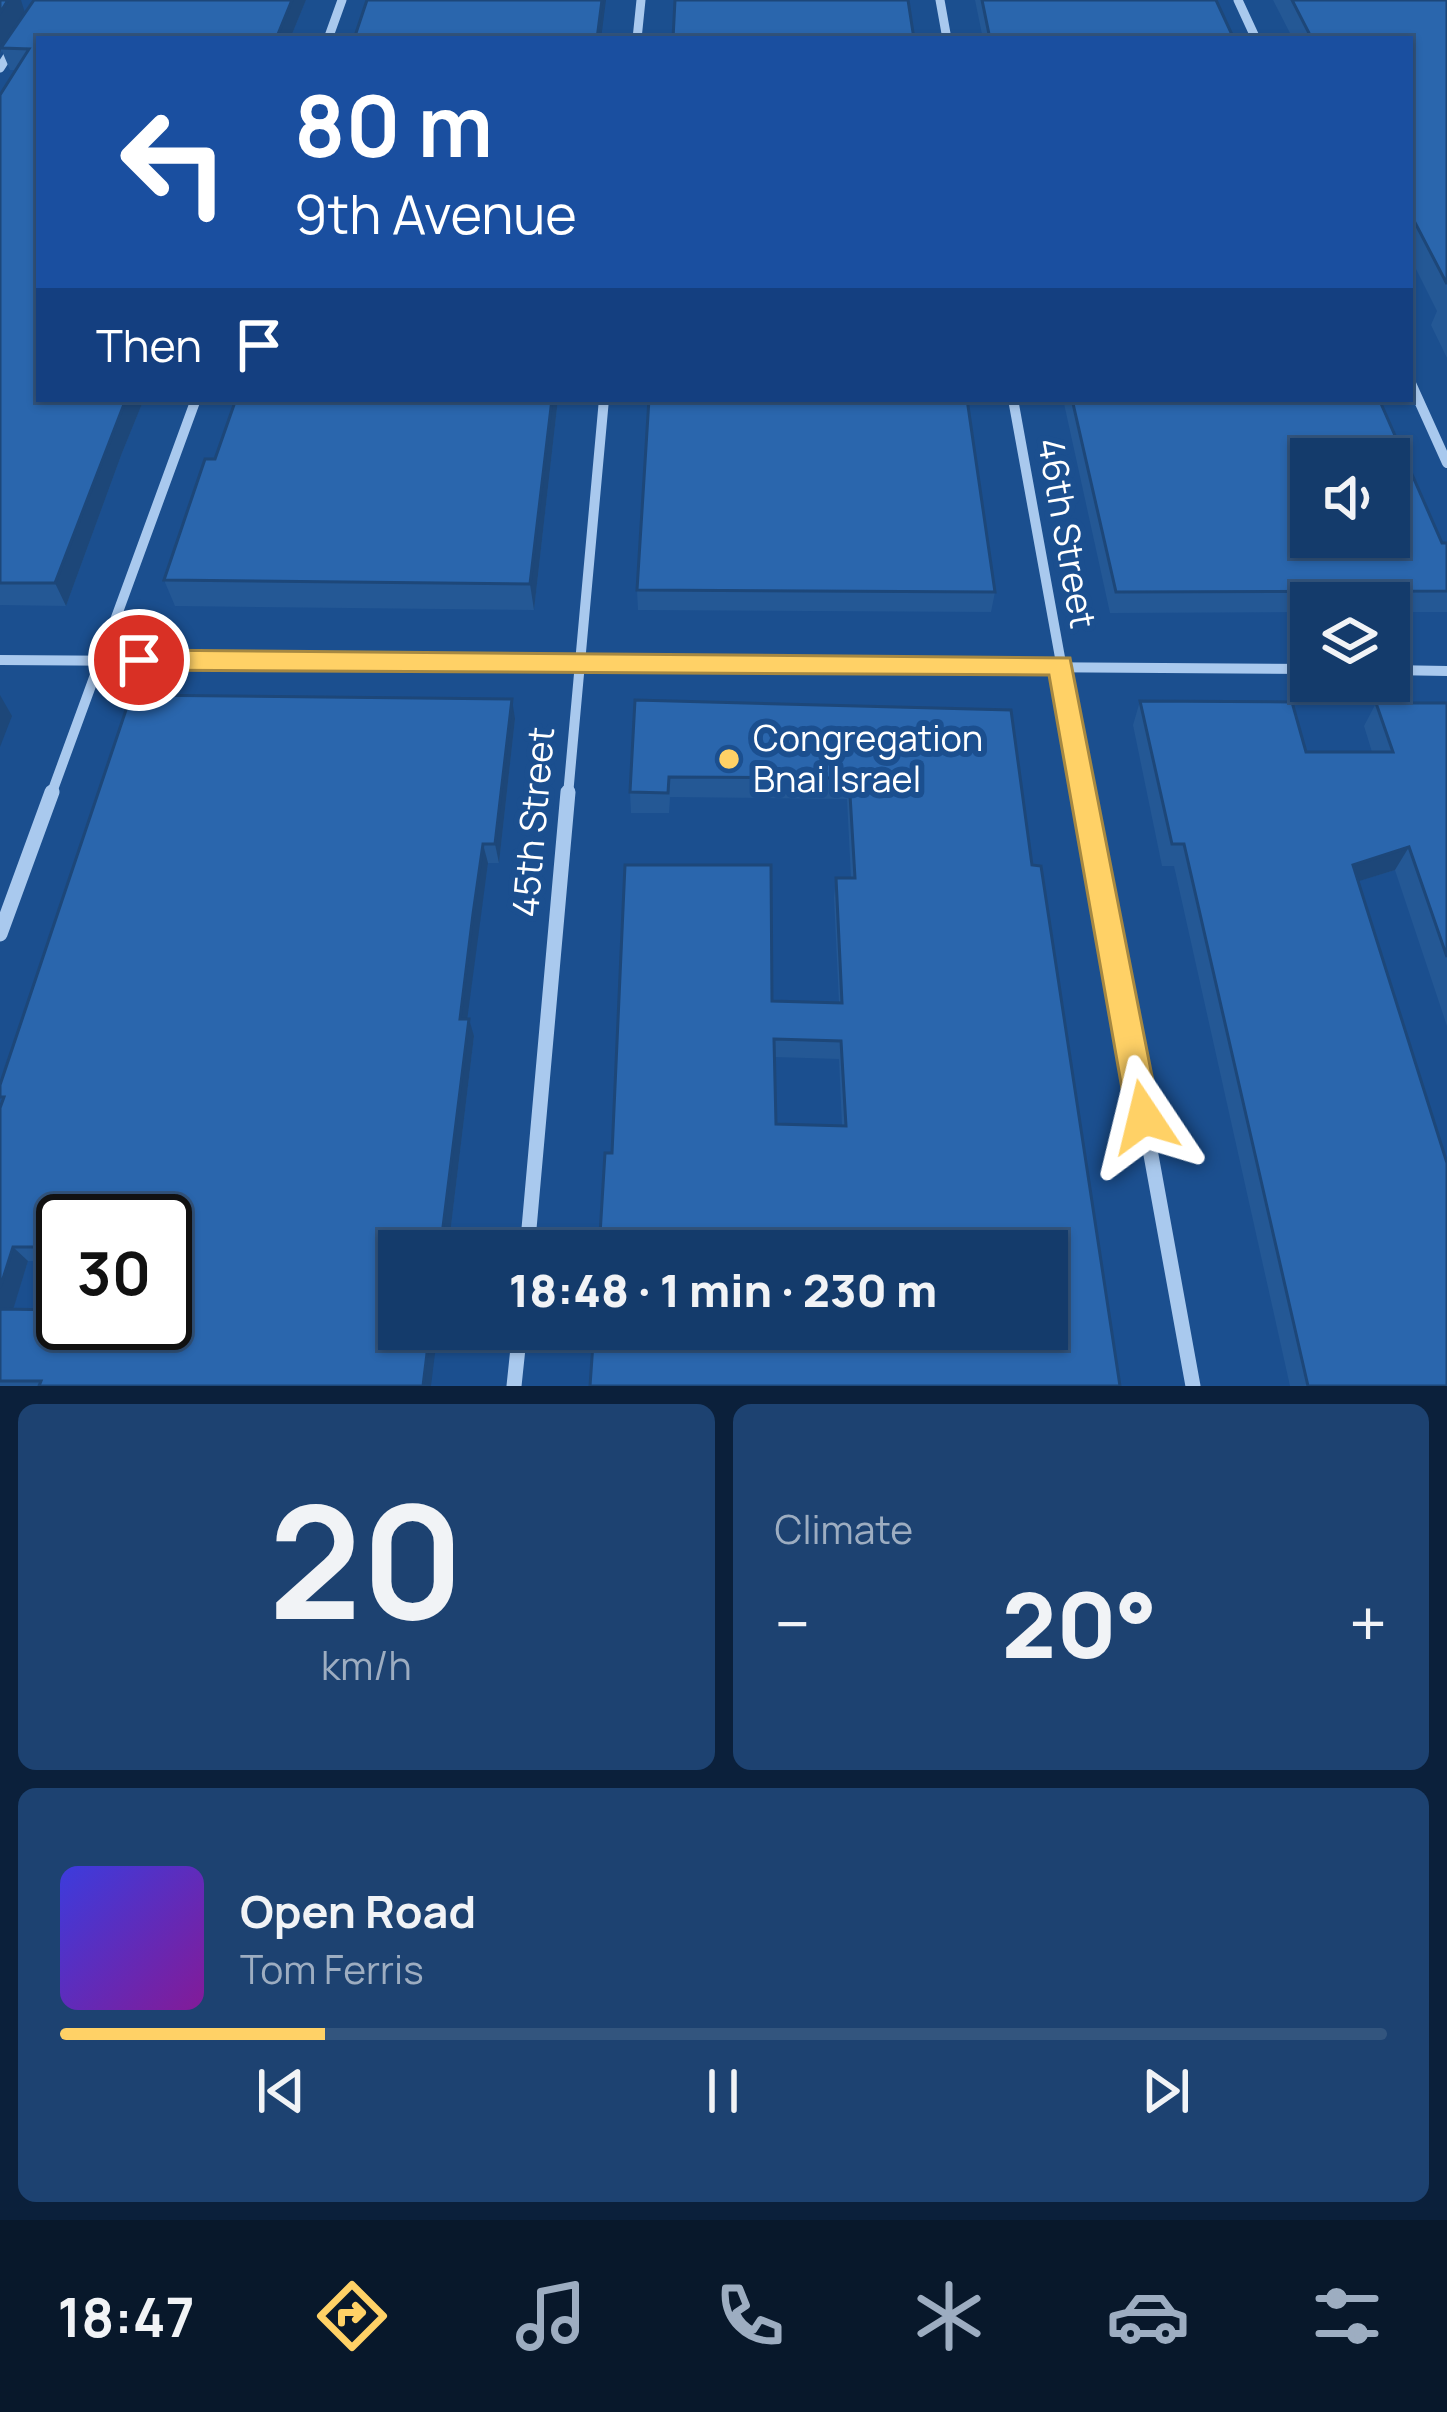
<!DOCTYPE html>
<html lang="en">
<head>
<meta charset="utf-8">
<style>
	body { margin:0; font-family:Manrope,sans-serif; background:#1d4271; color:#f1f3f6; height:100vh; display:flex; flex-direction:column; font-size:45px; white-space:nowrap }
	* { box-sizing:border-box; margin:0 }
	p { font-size:39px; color:#9dadc1 }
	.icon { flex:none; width:66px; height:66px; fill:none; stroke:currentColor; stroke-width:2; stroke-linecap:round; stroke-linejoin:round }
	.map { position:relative; height:1386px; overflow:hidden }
	.drawer { display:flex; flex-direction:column; gap:18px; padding:18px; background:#0b203b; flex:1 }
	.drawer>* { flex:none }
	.guide { position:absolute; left:36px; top:36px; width:1377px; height:366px; border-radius:0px; box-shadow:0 3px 9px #0004,0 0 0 3px #33557e; background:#1a4fa0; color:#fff; overflow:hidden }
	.buttons { position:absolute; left:1290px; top:438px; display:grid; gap:24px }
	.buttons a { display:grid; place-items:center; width:120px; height:120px; border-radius:0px; background:#143b6b; box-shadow:0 3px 9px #0004,0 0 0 3px #33557e; font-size:60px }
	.speed { position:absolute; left:36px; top:1194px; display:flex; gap:24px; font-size:60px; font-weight:700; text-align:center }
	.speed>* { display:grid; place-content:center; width:156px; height:156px; border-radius:50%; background:#143b6b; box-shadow:0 3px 9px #0004,0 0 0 3px #33557e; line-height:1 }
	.speed .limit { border:6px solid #111; border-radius:18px; background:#fff; color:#111 }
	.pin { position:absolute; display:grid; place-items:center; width:102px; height:102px; color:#fff; margin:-51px; border:6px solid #fff; border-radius:50%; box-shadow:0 3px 12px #0007 }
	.me { position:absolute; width:132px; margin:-66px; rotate:350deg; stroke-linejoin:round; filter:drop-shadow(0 0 9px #0008) }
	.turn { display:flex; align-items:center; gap:42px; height:252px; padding:0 60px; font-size:54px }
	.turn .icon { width:156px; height:156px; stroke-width:2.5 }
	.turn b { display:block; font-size:84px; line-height:102px }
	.then { display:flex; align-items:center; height:114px; padding:0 60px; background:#0003; gap:24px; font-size:45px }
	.big { font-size:90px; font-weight:800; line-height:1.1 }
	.drawer .tile { flex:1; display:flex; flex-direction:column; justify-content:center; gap:18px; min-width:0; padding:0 42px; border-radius:18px; background:#1d4271 }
	.drawer .dial { align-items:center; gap:0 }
	.dial b { font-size:156px; line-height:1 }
	.song { display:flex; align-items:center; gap:36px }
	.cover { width:144px; height:144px; border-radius:18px; background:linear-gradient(135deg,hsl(240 70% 55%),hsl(290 70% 35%)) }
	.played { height:12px; border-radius:6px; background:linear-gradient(90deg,#ffd166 20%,#33557e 20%) }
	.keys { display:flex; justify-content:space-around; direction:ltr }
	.heat { display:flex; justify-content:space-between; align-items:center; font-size:66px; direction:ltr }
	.drawer .tiles { flex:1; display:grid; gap:18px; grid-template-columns:1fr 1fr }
	.tile:last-child { grid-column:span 2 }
	.trip { position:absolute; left:378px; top:1230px; width:690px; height:120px; border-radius:0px; background:#143b6b; box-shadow:0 3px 9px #0004,0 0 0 3px #33557e; font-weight:800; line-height:120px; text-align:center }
	.tab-bar { display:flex; height:192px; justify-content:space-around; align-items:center; background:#08182b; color:#9dadc1 }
	.tab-bar .icon { width:84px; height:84px }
	.tab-bar .active { color:#ffd166 }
	.tab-bar b { font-size:54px; color:#f1f3f6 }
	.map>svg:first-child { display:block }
</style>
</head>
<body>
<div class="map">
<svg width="1447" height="1386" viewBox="0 0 1447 1386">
	<rect width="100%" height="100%" fill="#1b4f8f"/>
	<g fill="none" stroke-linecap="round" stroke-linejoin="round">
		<g stroke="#a9c9ee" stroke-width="9">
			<polyline points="940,0 947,39"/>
			<polyline points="1238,0 1256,39"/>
			<polyline points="328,39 342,0"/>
			<polyline points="637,39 641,0"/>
			<polyline points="0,68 14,46"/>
		</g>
		<g stroke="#a9c9ee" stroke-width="10">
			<polyline points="1410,381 1447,463"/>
			<polyline points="1013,399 1085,795"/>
			<polyline points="0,660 1311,669"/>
			<polyline points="1389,670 1447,671"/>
			<polyline points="51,795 196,399"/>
			<polyline points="568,795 604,399"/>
		</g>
		<g stroke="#a9c9ee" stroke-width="15">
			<polyline points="1085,792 1193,1386"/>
			<polyline points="0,934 52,792"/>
			<polyline points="527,1251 568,792"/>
			<polyline points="514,1386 520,1329"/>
		</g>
	</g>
	<g fill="#245895" fill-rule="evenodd">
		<polygon points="0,0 25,13 34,0 306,0 290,39 39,399 144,399 122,453 66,606 0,605 0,95 16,70 10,70 2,51 0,55"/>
		<polygon points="975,0 1216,0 1234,39 983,39"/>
		<polygon points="1273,0 1447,0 1447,358 1431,325 1437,311 1410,257 1410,39 1293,39"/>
		<polygon points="558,399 534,610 175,606 164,580 215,459"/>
		<polygon points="1063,399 1379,399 1442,543 1447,543 1447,612 1389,612 1389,603 1311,603 1311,612 1110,613"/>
		<polygon points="637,590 995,592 991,612 638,610"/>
		<path d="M635 700 1011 710 1032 865 1120 1386 612 1153 772 1001 839 1003 834 898 836 878H851L847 799 670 797 669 813H631L630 792ZM774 1057 839 1059 842 1126 776 1124Z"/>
		<polygon points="1140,701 1306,752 1372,752 1364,726 1376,703 1447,703 1447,1026 1395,870 1359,881 1447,1386 1290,1386 1174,866 1162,866 1133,725"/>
		<path d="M515 719 499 863H488L478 933 467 1019 474 1036 448 1251H399L431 1386H0V1108L2 1103 0 1085ZM63 1221 165 1323 61 1310 13 1309 28 1261H63Z"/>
	</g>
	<g fill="#1d4779">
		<polygon points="8,0 21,0 25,13 1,48 0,55 0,13"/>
		<polygon points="292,0 306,0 290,39 276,39"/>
		<polygon points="602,0 606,0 601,39 597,39"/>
		<polygon points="126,399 144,399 122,453 66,606 55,583"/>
		<polygon points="552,399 558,399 534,610 530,584"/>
		<polygon points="0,695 12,716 0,747"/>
		<polygon points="512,699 515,719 499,863 495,844"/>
		<polygon points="483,844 488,863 465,1036 460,1019"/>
		<polygon points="1409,847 1395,870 1340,887 1353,865"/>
		<polygon points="469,1019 474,1036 448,1251 440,1251"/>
		<polygon points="13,1247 28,1261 9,1323 0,1315 0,1288"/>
		<polygon points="430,1329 438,1329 431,1386 423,1386"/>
	</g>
	<g fill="#2a66ad" stroke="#1d4779" stroke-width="3" fill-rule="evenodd">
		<polygon points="0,0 8,0 0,13"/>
		<polygon points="34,0 292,0 276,39 39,39 39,399 126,399 55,583 0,583 0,95 29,49 1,48"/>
		<polygon points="367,0 602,0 597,39 354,39"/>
		<polygon points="675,0 908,0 914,39 673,39"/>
		<polygon points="982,0 1216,0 1234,39 990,39"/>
		<polygon points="1292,0 1447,0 1447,284 1410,213 1410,39 1312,39"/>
		<polygon points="236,399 552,399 530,584 164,580 205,459 215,459"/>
		<polygon points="649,399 967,399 995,592 637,590"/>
		<path d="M1072 399H1379L1442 543H1447V591L1116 592ZM1311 459H1389V537H1311Z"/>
		<polygon points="131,695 512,699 495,844 483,844 473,914 460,1019 469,1019 440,1251 399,1251 399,1329 430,1329 423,1386 39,1386 41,1381 0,1381 0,1309 61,1310 63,1302 63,1323 165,1323 165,1221 63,1221 63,1247 13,1247 0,1288 0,1108 4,1097 0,1097 0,1085"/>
		<path d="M635 700 1011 710 1032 865 1041 866 1120 1386H590L594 1329H1047V1251H599L605 1153H612L625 865H771L772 1001 842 1003 836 878H855L849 778 669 777 668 793 630 792ZM774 1039 841 1041 846 1126 776 1124Z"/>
		<polygon points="1140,701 1292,702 1306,752 1393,752 1376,703 1447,703 1447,957 1409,847 1353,865 1447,1163 1447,1386 1308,1386 1184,844 1172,844"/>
	</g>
	<polygon fill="#ffd166" stroke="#a68842" stroke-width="3" points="139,650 1070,658 1160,1117 1156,1128 1144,1133 1132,1128 1127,1117 1049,675 139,670 125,660"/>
	<circle fill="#ffd166" stroke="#1b4f8f" stroke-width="4.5" cx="729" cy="759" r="12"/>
	<g text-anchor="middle" stroke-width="12" stroke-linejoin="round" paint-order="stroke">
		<g font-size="36" fill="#fff" stroke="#1b4f8f">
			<text transform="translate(1067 533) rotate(80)" y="13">46th Street</text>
			<text transform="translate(533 822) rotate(-85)" y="13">45th Street</text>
		</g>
		<g font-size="36" fill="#fff" stroke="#1b4f8f" text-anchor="start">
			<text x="753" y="751">Congregation<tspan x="753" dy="41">Bnai Israel</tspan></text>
		</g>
	</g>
</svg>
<div class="buttons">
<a><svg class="icon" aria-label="sound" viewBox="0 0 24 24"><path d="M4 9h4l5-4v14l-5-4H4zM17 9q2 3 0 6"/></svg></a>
<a><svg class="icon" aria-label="layers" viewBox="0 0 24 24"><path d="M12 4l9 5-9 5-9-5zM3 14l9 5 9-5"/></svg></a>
</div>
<div class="speed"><div class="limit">30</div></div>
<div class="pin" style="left:139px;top:660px;background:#d93025"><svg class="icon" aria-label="arrive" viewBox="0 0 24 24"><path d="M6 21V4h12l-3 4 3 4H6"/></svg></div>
<svg class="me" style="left:1144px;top:1117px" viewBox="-20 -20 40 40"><path d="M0-17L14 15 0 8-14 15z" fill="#ffd166" stroke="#fff" stroke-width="4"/></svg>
<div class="trip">18:48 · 1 min · 230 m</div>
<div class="guide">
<div class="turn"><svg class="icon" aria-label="left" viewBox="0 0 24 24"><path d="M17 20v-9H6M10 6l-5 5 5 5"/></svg><div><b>80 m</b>9th Avenue</div></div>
<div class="then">Then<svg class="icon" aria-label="arrive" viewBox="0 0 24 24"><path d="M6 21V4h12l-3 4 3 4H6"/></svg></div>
</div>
</div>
<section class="drawer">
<div class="tiles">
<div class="tile dial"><b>20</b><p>km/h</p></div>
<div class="tile"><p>Climate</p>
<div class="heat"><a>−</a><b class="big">20°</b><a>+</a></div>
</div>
<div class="tile">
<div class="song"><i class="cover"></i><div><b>Open Road</b><p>Tom Ferris</p></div></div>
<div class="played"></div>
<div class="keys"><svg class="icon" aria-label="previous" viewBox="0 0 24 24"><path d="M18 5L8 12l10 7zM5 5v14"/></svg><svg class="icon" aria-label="pause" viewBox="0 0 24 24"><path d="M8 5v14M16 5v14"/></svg><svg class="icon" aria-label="next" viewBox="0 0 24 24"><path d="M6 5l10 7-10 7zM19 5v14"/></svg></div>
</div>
</div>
</section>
<nav class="tab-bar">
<b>18:47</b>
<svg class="icon active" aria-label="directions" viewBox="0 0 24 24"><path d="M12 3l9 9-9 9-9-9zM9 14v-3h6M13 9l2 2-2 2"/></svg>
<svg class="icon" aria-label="music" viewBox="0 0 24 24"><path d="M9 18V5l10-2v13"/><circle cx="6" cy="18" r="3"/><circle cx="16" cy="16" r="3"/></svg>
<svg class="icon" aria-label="phone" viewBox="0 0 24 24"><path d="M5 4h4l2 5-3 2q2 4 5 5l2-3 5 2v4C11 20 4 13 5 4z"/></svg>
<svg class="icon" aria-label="climate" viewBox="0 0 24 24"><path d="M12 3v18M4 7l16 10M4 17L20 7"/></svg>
<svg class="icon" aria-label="car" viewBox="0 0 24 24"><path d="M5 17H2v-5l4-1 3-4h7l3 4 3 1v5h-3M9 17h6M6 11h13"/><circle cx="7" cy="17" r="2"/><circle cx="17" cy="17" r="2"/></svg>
<svg class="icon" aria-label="filters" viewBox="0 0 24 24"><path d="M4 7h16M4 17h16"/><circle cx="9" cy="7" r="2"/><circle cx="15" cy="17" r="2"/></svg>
</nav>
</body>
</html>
